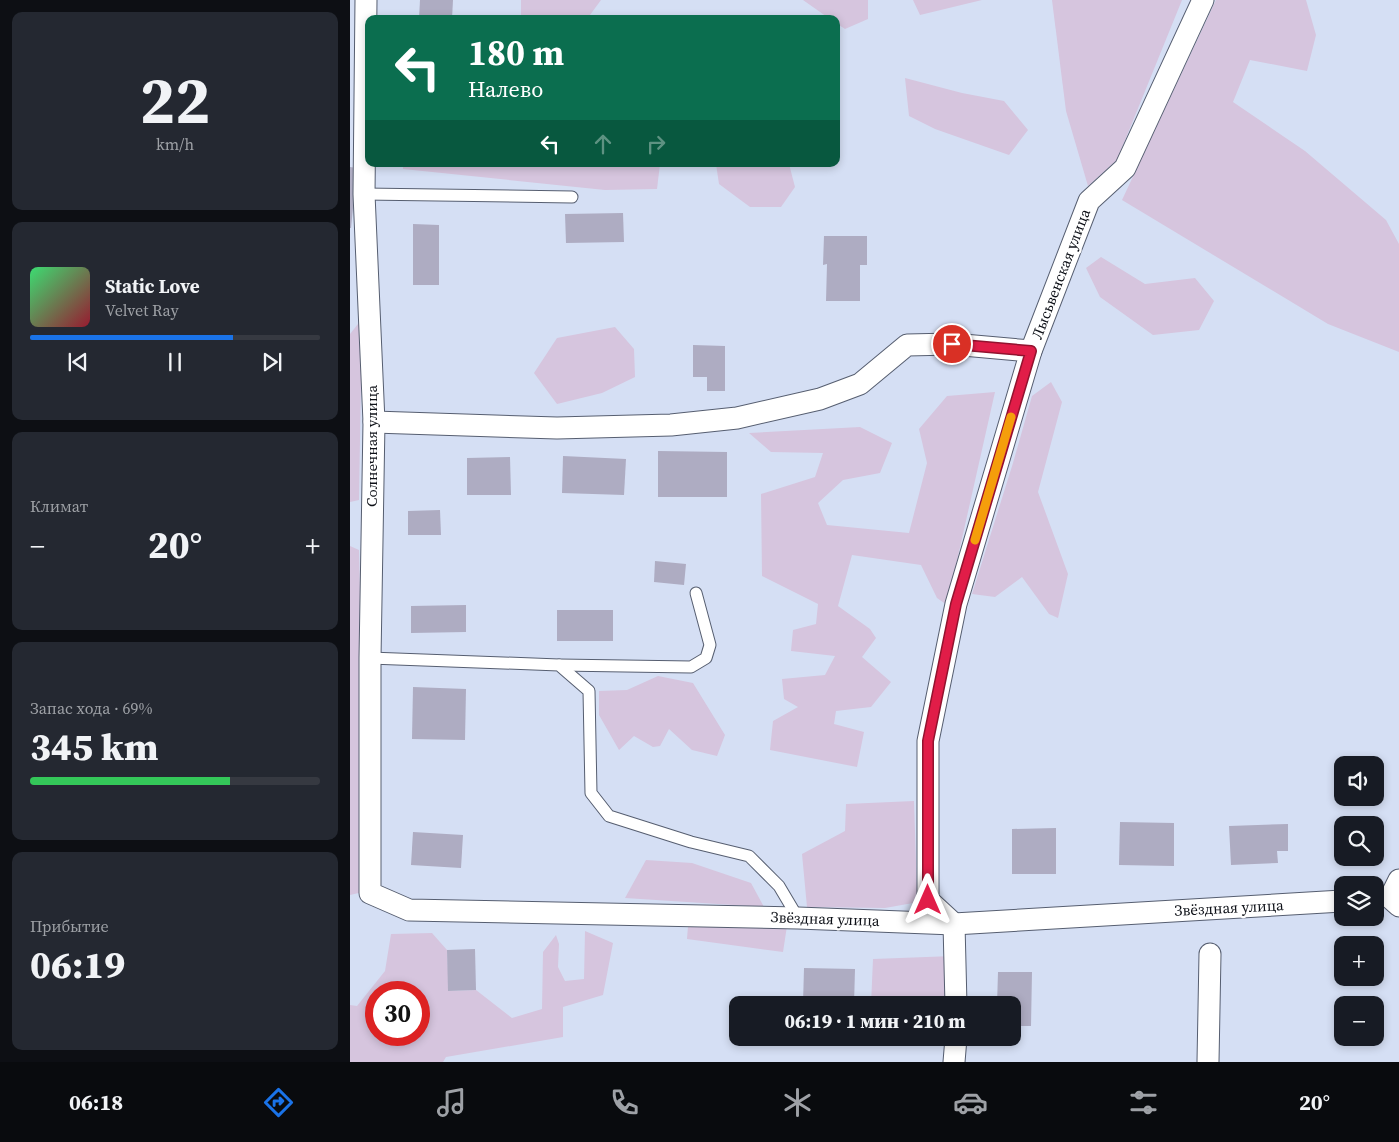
<!DOCTYPE html>
<html lang="ru">
<head>
<meta charset="utf-8">
<style>
	body { margin:0; font-family:"Source Serif 4",serif; background:#242831; color:#f1f3f6; height:100vh; display:flex; flex-direction:column; font-size:19px; white-space:nowrap }
	* { box-sizing:border-box; margin:0 }
	p { font-size:16px; color:#9ea1a6 }
	.icon { flex:none; width:28px; height:28px; fill:none; stroke:currentColor; stroke-width:2; stroke-linecap:round; stroke-linejoin:round }
	.map { position:relative; flex:1; overflow:hidden }
	.details { display:flex; flex-direction:column; gap:12px; padding:12px; background:#0d0f14; width:350px }
	.details>* { flex:none }
	.banner { position:absolute; left:15px; top:15px; width:475px; height:152px; border-radius:10px; box-shadow:0 2px 8px #0003; background:#0b6e4f; color:#fff; overflow:hidden }
	.fabs { position:absolute; left:984px; top:756px; display:grid; gap:10px }
	.fabs a { display:grid; place-items:center; width:50px; height:50px; border-radius:10px; background:#171b24; box-shadow:0 2px 8px #0003; font-size:25px }
	.speed { position:absolute; left:15px; top:981px; display:flex; gap:10px; font-size:25px; font-weight:700; text-align:center }
	.speed>* { display:grid; place-content:center; width:65px; height:65px; border-radius:50%; background:#171b24; box-shadow:0 2px 8px #0003; line-height:1 }
	.speed .limit { border:8px solid #d22; background:#fff; color:#111 }
	.pin { position:absolute; display:grid; place-items:center; width:42px; height:42px; color:#fff; margin:-21px; border:2px solid #fff; border-radius:50%; box-shadow:0 1px 5px #0007 }
	.me { position:absolute; width:55px; margin:-28px; rotate:0deg; stroke-linejoin:round; filter:drop-shadow(0 0 4px #0008) }
	.turn { display:flex; align-items:center; gap:18px; height:105px; padding:0 20px; font-size:22px }
	.turn .icon { width:65px; height:65px; stroke-width:2.5 }
	.turn b { display:block; font-size:35px; line-height:42px }
	.lanes { display:flex; align-items:center; height:48px; padding:0 20px; background:#0003; justify-content:center; gap:25px; direction:ltr }
	.lanes .off { opacity:.35 }
	.big { font-size:38px; font-weight:800; line-height:1.1 }
	.details .card { flex:1; display:flex; flex-direction:column; justify-content:center; gap:8px; min-width:0; padding:0 18px; border-radius:10px; background:#242831 }
	.details .dial { align-items:center; gap:0 }
	.dial b { font-size:65px; line-height:1 }
	.song { display:flex; align-items:center; gap:15px }
	.cover { width:60px; height:60px; border-radius:8px; background:linear-gradient(135deg,hsl(140 70% 55%),hsl(350 70% 35%)) }
	.played { height:5px; border-radius:2px; background:linear-gradient(90deg,#1a73e8 70%,#363941 70%) }
	.keys { display:flex; justify-content:space-around; direction:ltr }
	.heat { display:flex; justify-content:space-between; align-items:center; font-size:28px; direction:ltr }
	.charge { height:8px; border-radius:4px; background:linear-gradient(90deg,#34c759 69%,#363941 0) }
	.trip { position:absolute; left:379px; top:996px; width:292px; height:50px; border-radius:10px; background:#171b24; box-shadow:0 2px 8px #0003; font-weight:800; line-height:50px; text-align:center }
	.dock { display:flex; height:80px; justify-content:space-around; align-items:center; background:#090b0e; color:#9ea1a6 }
	.dock .icon { width:35px; height:35px }
	.dock .on { color:#1a73e8 }
	.dock b { font-size:22px; color:#f1f3f6 }
	main { display:flex; flex:1; min-height:0 }
	.map>svg:first-child { display:block }
</style>
</head>
<body>
<main>
<section class="details">
<div class="card dial"><b>22</b><p>km/h</p></div>
<div class="card">
<div class="song"><i class="cover"></i><div><b>Static Love</b><p>Velvet Ray</p></div></div>
<div class="played"></div>
<div class="keys"><svg class="icon" aria-label="previous" viewBox="0 0 24 24"><path d="M18 5L8 12l10 7zM5 5v14"/></svg><svg class="icon" aria-label="pause" viewBox="0 0 24 24"><path d="M8 5v14M16 5v14"/></svg><svg class="icon" aria-label="next" viewBox="0 0 24 24"><path d="M6 5l10 7-10 7zM19 5v14"/></svg></div>
</div>
<div class="card"><p>Климат</p>
<div class="heat"><a>−</a><b class="big">20°</b><a>+</a></div>
</div>
<div class="card"><p>Запас хода · 69%</p><b class="big">345 km</b><div class="charge"></div></div>
<div class="card"><p>Прибытие</p><b class="big">06:19</b></div>
</section>
<div class="map">
<svg width="1049" height="1062" viewBox="0 0 1049 1062">
	<rect width="100%" height="100%" fill="#d5dff4"/>
	<g fill="#d6c5de" fill-rule="evenodd">
		<polygon points="171,0 251,0 237,19 171,19"/>
		<polygon points="453,0 518,0 518,19 495,29 486,23 486,19 480,19"/>
		<polygon points="563,0 632,0 570,15"/>
		<polygon points="702,0 832,0 767,160 738,186 716,111"/>
		<polygon points="866,0 956,0 966,35 957,71 900,60 883,102 955,151 1036,220 1049,244 1049,352 978,324 772,200"/>
		<polygon points="555,78 612,93 654,101 678,130 659,155 585,129 559,116"/>
		<polygon points="53,164 310,164 307,189 255,190 53,169"/>
		<polygon points="366,164 439,164 445,187 431,207 400,207 369,184"/>
		<polygon points="751,257 795,284 845,278 864,301 849,330 803,335 750,297 736,268"/>
		<polygon points="12,319 9,500 0,502 0,334"/>
		<polygon points="265,327 284,349 285,377 252,393 207,404 184,373 207,338"/>
		<polygon points="701,382 712,402 688,492 718,574 708,618 699,614 672,577 645,597 622,594 663,463 682,396"/>
		<polygon points="645,392 597,605 587,598 571,565 502,555 488,606 520,629 526,638 512,657 541,682 521,707 486,711 484,724 514,732 507,767 420,750 423,721 448,707 434,699 432,679 475,675 485,656 441,651 443,630 466,624 468,604 412,576 411,494 465,477 473,453 421,452 399,433 510,427 542,443 530,473 493,480 468,503 477,525 559,533 577,463 569,429 597,396"/>
		<polygon points="0,546 9,550 14,750 13,892 0,895"/>
		<polygon points="308,676 343,683 375,735 367,756 342,750 319,729 310,746 303,747 284,736 269,750 249,715 249,691 277,690"/>
		<polygon points="564,801 567,892 563,903 535,908 457,907 452,854 495,831 496,804"/>
		<polygon points="296,860 342,863 401,883 414,907 275,898"/>
		<polygon points="338,926 437,926 433,952 337,939"/>
		<path d="M235 931 263 943 253 995 213 1007V1037L96 1057 93 1062H0V1005L7 1006 35 971 41 934 82 933 97 950 99 991 126 990 162 1018 192 1009 193 952 206 935 209 944 208 967 215 981 234 979ZM26 992H69V1035H26Z"/>
		<polygon points="603,956 596,1000 572,1005 521,1005 523,959"/>
	</g>
	<g fill="#aeacc2">
		<polygon points="70,0 103,0 102,19 69,19"/>
		<polygon points="0,167 7,168 1,228 0,228"/>
		<polygon points="273,213 274,242 216,243 215,214"/>
		<polygon points="63,224 89,225 89,285 63,285"/>
		<polygon points="474,236 517,236 517,265 510,265 510,301 476,301 477,264 473,265"/>
		<polygon points="343,345 375,346 375,391 357,391 357,377 343,377"/>
		<polygon points="308,451 377,452 377,497 308,497"/>
		<polygon points="213,456 276,459 274,495 212,493"/>
		<polygon points="160,457 161,495 117,495 117,458"/>
		<polygon points="90,510 91,535 58,535 58,511"/>
		<polygon points="305,561 336,564 334,585 304,582"/>
		<polygon points="116,605 116,632 61,633 61,606"/>
		<rect x="207" y="610" width="56" height="31"/>
		<polygon points="63,687 116,689 115,740 62,739"/>
		<polygon points="770,822 824,823 824,866 769,865"/>
		<polygon points="938,824 938,851 927,851 928,863 881,865 879,826"/>
		<polygon points="706,828 706,874 662,874 662,829"/>
		<polygon points="63,832 113,835 111,868 61,865"/>
		<polygon points="125,949 126,990 98,991 97,950"/>
		<polygon points="454,968 505,969 504,1005 453,1004"/>
		<polygon points="648,972 682,972 681,1026 662,1026 662,1005 647,1005"/>
	</g>
	<g fill="none" stroke-linecap="round" stroke-linejoin="round">
		<g stroke="#565e70" stroke-width="13">
			<g id="lane">
				<polyline points="14,194 222,197"/>
				<polyline points="20,658 209,665 239,691 241,793 259,816 341,842 399,856 429,886 448,918"/>
				<polyline points="209,665 341,667 356,658 360,645 346,593"/>
			</g>
		</g>
		<g stroke="#565e70" stroke-width="23">
			<g id="street">
				<polyline points="16,0 14,194 24,422 20,658 20,893 59,910 448,918 604,924 992,901"/>
				<polyline points="24,422 207,428 321,425 387,418 470,399 510,384 557,345 602,344 681,351"/>
				<polyline points="1049,880 1040,898 1049,906"/>
				<polyline points="606,1005 604,924 578,900 578,741 606,604 681,351 739,201 775,168 853,0"/>
				<polyline points="604,1062 606,1038"/>
				<polyline points="858,1062 860,954"/>
			</g>
		</g>
		<use href="#lane" stroke="#fff" stroke-width="11"/>
		<use href="#street" stroke="#fff" stroke-width="21"/>
	</g>
	<g fill="none" stroke-linecap="round" stroke-linejoin="round">
		<g stroke="#92132f" stroke-width="12">
			<polyline id="route" points="578,900 578,741 606,604 681,351 602,344"/>
		</g>
		<use href="#route" stroke="#e11d48" stroke-width="9"/>
		<polyline stroke="#f59e0b" stroke-width="9" points="625,540 661,417"/>
	</g>
	<g text-anchor="middle" stroke-width="4.5" stroke-linejoin="round" paint-order="stroke">
		<g font-size="15" fill="#0d1017" stroke="#fff">
			<text transform="translate(711 274) rotate(-69)" y="5">Лысьвенская улица</text>
			<text transform="translate(22 446) rotate(-90)" y="5">Солнечная улица</text>
			<text transform="translate(879 908) rotate(-3)" y="5">Звёздная улица</text>
			<text transform="translate(475 919) rotate(2)" y="5">Звёздная улица</text>
		</g>
	</g>
</svg>
<div class="fabs">
<a><svg class="icon" aria-label="sound" viewBox="0 0 24 24"><path d="M4 9h4l5-4v14l-5-4H4zM17 9q2 3 0 6"/></svg></a>
<a><svg class="icon" aria-label="search" viewBox="0 0 24 24"><circle cx="10" cy="10" r="6"/><path d="M15 15l6 6"/></svg></a>
<a><svg class="icon" aria-label="layers" viewBox="0 0 24 24"><path d="M12 4l9 5-9 5-9-5zM3 14l9 5 9-5"/></svg></a>
<a>+</a>
<a>−</a>
</div>
<div class="speed"><div class="limit">30</div></div>
<div class="pin" style="left:602px;top:344px;background:#d93025"><svg class="icon" aria-label="arrive" viewBox="0 0 24 24"><path d="M6 21V4h12l-3 4 3 4H6"/></svg></div>
<svg class="me" style="left:578px;top:900px" viewBox="-20 -20 40 40"><path d="M0-17L14 15 0 8-14 15z" fill="#e11d48" stroke="#fff" stroke-width="4"/></svg>
<div class="trip">06:19 · 1 мин · 210 m</div>
<div class="banner">
<div class="turn"><svg class="icon" aria-label="left" viewBox="0 0 24 24"><path d="M17 20v-9H6M10 6l-5 5 5 5"/></svg><div><b>180 m</b>Налево</div></div>
<div class="lanes"><svg class="icon" aria-label="left" viewBox="0 0 24 24"><path d="M17 20v-9H6M10 6l-5 5 5 5"/></svg><svg class="icon off" aria-label="ahead" viewBox="0 0 24 24"><path d="M12 20V5M6 11l6-6 6 6"/></svg><svg class="icon off" aria-label="right" viewBox="0 0 24 24"><path d="M7 20v-9h11M14 6l5 5-5 5"/></svg></div>
</div>
</div>
</main>
<nav class="dock">
<b>06:18</b>
<svg class="icon on" aria-label="directions" viewBox="0 0 24 24"><path d="M12 3l9 9-9 9-9-9zM9 14v-3h6M13 9l2 2-2 2"/></svg>
<svg class="icon" aria-label="music" viewBox="0 0 24 24"><path d="M9 18V5l10-2v13"/><circle cx="6" cy="18" r="3"/><circle cx="16" cy="16" r="3"/></svg>
<svg class="icon" aria-label="phone" viewBox="0 0 24 24"><path d="M5 4h4l2 5-3 2q2 4 5 5l2-3 5 2v4C11 20 4 13 5 4z"/></svg>
<svg class="icon" aria-label="climate" viewBox="0 0 24 24"><path d="M12 3v18M4 7l16 10M4 17L20 7"/></svg>
<svg class="icon" aria-label="car" viewBox="0 0 24 24"><path d="M5 17H2v-5l4-1 3-4h7l3 4 3 1v5h-3M9 17h6M6 11h13"/><circle cx="7" cy="17" r="2"/><circle cx="17" cy="17" r="2"/></svg>
<svg class="icon" aria-label="filters" viewBox="0 0 24 24"><path d="M4 7h16M4 17h16"/><circle cx="9" cy="7" r="2"/><circle cx="15" cy="17" r="2"/></svg>
<b>20°</b>
</nav>
</body>
</html>
